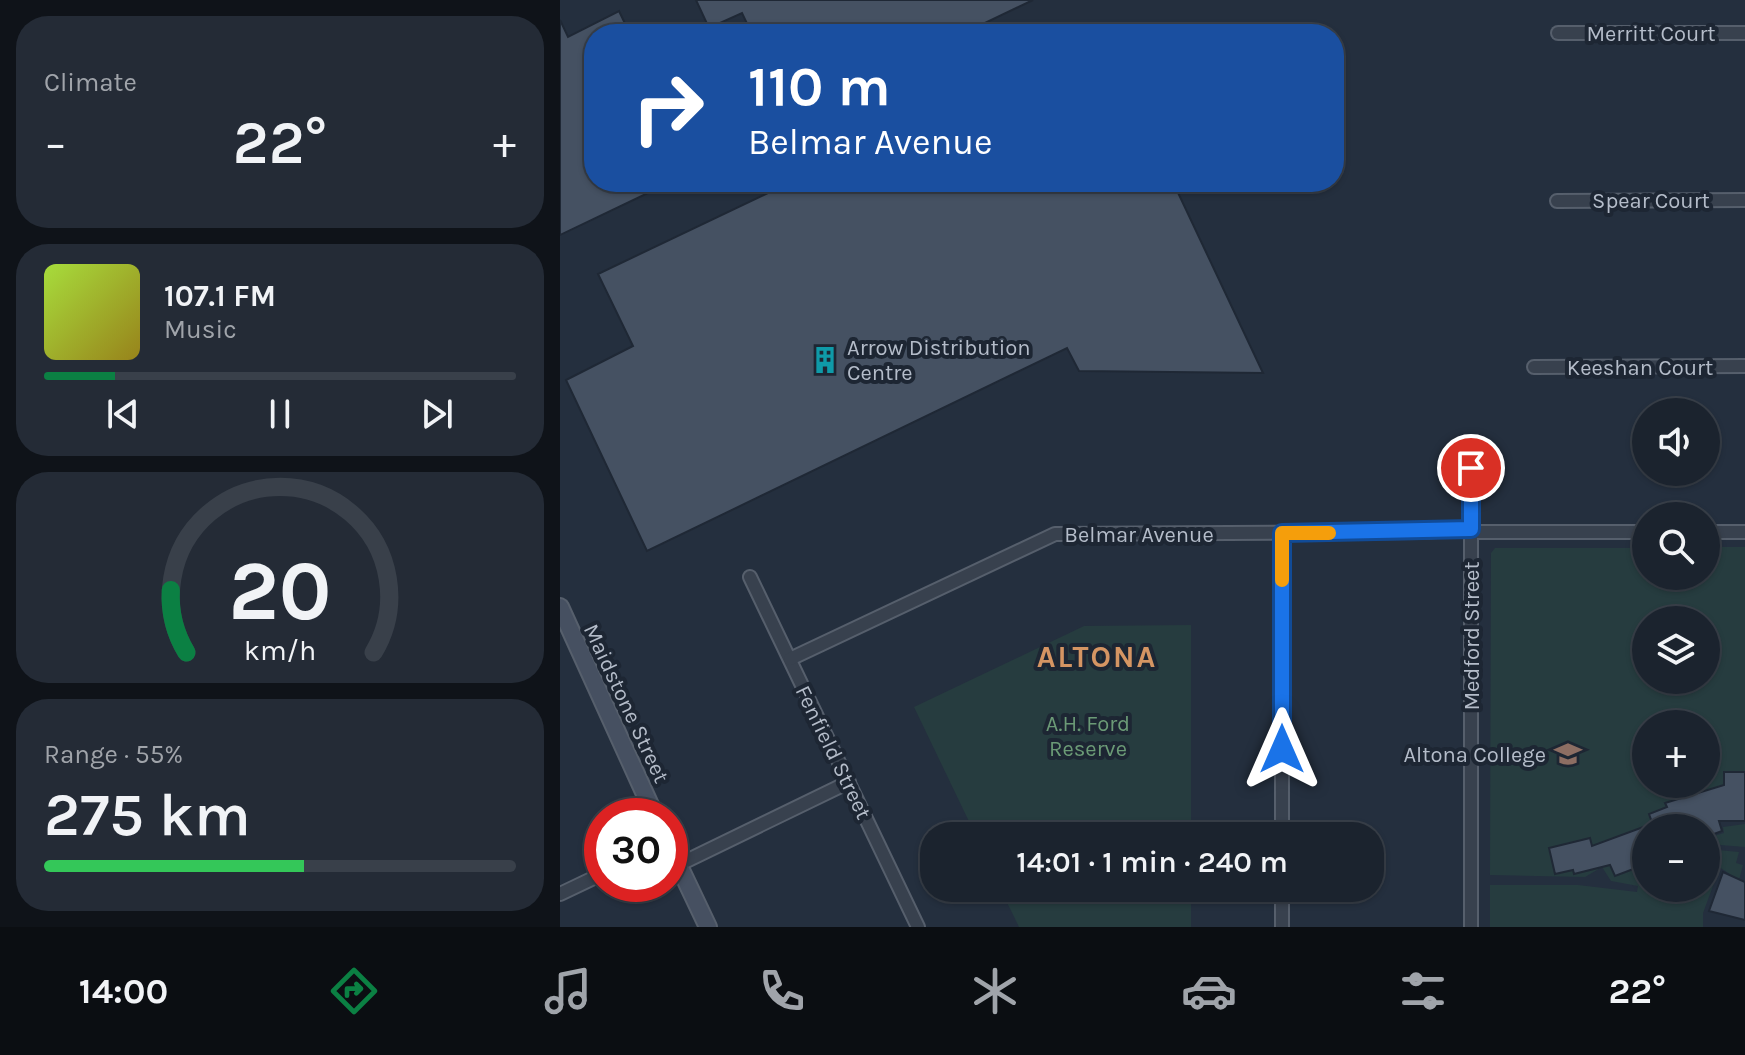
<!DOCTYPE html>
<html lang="en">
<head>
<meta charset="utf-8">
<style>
	body { margin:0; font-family:Karla,sans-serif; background:#242b36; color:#f1f3f6; height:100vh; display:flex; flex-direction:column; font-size:30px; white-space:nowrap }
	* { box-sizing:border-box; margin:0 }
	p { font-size:26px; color:#a0a4aa }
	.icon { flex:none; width:44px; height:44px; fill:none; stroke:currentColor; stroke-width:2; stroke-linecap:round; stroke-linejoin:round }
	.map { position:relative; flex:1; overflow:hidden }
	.drawer { display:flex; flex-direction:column; gap:16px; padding:16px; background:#0f1319; width:560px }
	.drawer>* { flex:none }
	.banner { position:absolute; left:24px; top:24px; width:760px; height:168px; border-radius:32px; box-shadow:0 2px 6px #0004,0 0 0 2px #39404a; background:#1a4fa0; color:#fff; overflow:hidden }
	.controls { position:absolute; left:1072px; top:398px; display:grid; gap:16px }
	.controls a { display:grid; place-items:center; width:88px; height:88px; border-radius:50%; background:#1b232e; box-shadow:0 2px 6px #0004,0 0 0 2px #39404a; font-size:40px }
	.speed { position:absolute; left:24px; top:798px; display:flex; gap:16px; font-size:40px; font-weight:700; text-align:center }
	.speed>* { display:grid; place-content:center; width:104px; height:104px; border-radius:50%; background:#1b232e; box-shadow:0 2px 6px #0004,0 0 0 2px #39404a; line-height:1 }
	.speed .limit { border:12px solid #d22; background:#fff; color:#111 }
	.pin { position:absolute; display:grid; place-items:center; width:68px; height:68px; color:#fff; margin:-34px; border:4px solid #fff; border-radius:50%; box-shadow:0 2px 8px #0007 }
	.me { position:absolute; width:88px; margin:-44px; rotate:0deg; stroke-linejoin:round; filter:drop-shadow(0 0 6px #0008) }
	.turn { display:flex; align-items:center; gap:28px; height:168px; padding:0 32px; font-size:36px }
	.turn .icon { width:104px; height:104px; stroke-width:2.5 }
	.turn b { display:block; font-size:56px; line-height:68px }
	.big { font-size:60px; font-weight:600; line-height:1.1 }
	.drawer .card { flex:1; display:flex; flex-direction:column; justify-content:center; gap:12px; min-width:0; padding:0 28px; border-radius:32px; background:#242b36 }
	.drawer .dial { align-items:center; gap:0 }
	.dial svg { height:208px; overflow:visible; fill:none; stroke:#39404a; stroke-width:7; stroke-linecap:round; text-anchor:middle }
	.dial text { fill:#f1f3f6; stroke:none }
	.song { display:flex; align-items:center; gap:24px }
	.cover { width:96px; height:96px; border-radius:12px; background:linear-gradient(135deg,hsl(80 70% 55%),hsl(50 70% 35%)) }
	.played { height:8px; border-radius:4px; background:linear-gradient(90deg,#0b8043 15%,#39404a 15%) }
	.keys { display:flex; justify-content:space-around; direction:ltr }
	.heat { display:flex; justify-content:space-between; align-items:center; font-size:44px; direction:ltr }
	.charge { height:12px; border-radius:6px; background:linear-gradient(90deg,#34c759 55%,#39404a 0) }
	.trip { position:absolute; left:360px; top:822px; width:464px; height:80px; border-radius:32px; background:#1b232e; box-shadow:0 2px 6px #0004,0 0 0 2px #39404a; font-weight:600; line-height:80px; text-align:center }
	.tab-bar { display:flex; height:128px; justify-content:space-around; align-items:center; background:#0b0e12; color:#a0a4aa }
	.tab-bar .icon { width:56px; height:56px }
	.tab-bar .active { color:#0b8043 }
	.tab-bar b { font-size:36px; color:#f1f3f6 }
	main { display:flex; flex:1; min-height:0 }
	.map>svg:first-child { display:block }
</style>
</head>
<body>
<main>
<section class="drawer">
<div class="card"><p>Climate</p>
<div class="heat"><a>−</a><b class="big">22°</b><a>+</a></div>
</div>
<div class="card">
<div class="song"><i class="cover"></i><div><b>107.1 FM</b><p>Music</p></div></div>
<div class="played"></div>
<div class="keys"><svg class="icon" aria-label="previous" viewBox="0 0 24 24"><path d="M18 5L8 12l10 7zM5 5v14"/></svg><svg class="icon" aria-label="pause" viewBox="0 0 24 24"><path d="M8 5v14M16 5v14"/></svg><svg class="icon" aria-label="next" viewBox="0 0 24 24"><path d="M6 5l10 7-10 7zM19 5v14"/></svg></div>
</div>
<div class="card dial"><svg viewBox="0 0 100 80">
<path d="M14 69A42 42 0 1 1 86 69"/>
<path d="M14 69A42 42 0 0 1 8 45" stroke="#0b8043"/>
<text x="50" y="56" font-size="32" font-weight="700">20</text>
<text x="50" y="72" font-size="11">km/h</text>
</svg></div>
<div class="card"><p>Range · 55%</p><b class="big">275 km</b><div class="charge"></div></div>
</section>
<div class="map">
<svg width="1185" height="927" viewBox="0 0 1185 927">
	<rect width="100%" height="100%" fill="#242f3e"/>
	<g fill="#263c3f" fill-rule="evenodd">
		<path d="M1146 547H1185V772H1164V785L1105 802 1107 807 1089 814 1092 824 1046 841 1055 876 1084 865 1086 861V888H1146V861L1157 875 1143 913V927H930V885H1018L1077 892 1078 886 1051 881 1042 867 1025 877 930 875 931 553 935 548H1086V576H1146ZM1086 620H1146V680H1086ZM1086 724H1146V784H1086Z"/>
		<polygon points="631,625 631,836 416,836 354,707 524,626"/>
		<polygon points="1185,824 1185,847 1148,844 1150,837 1164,833 1163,827"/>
		<polygon points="1147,849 1179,852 1176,863 1183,865 1179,880 1153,863"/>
		<polygon points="440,888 631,888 631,927 459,927"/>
	</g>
	<g fill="#455162" stroke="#1f2835" stroke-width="2">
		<polygon points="136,0 473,0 402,34 192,34 182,13 149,28"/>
		<polygon points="59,11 70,34 34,34 34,182 111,182 0,235 0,20 8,37"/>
		<polygon points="231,182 613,182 703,373 519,371 507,348 87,551 6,380 73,346 38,274"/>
		<polygon points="1164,772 1185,772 1185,821 1159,821 1162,831 1146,837 1146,828 1094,828 1089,814 1107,807 1105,803 1164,785"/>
		<polygon points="1086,826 1084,865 1055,876 1050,865 1014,874 1013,870 995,874 989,848 1030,838 1032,846"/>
		<polygon points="1163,872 1185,882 1185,920 1149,911"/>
	</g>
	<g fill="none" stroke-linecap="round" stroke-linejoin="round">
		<g stroke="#565f6c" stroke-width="16">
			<g id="street">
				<polyline points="998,33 1185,33"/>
				<polyline points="997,201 1185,200"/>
				<polyline points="974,367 1185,366"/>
				<polyline points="911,442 911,927"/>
				<polyline points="911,532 1086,532"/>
				<polyline points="1146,532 1185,532"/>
				<polyline points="190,577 358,927"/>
				<polyline points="230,659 495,534 860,532 911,529"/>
				<polyline points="722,836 722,533"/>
				<polyline points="118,865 289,782"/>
				<polyline points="0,894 42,874"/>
				<polyline points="722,927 722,888"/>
			</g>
		</g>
		<g stroke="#565f6c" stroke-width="20">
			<g id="secondary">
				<polyline points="0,607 95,816"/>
				<polyline points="110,847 148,927"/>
			</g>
		</g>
		<use href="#street" stroke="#38414e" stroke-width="12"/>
		<use href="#secondary" stroke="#465061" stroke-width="16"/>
	</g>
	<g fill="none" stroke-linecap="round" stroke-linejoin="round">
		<g stroke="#114b97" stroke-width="20">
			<polyline id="route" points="722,749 722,533 911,529 911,468"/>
		</g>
		<use href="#route" stroke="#1a73e8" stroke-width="14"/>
		<polyline stroke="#f59e0b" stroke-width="14" points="722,580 722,533 769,533"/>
	</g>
	<defs>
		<g id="building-bare" transform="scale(2.16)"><path d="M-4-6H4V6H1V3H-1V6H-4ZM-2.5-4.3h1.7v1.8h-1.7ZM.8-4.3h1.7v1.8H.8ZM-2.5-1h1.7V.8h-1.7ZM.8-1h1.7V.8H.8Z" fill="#0f9aa8" stroke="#1d2633" stroke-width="2.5" paint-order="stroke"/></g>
		<g id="school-bare" transform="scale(2.16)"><path d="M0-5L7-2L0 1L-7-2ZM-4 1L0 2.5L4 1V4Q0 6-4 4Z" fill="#8d6e63" stroke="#1d2633" stroke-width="2.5" paint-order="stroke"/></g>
	</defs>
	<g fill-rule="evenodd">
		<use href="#building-bare" x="265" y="360"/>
		<use href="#school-bare" x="1008" y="754"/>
	</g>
	<g text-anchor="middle" stroke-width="8" stroke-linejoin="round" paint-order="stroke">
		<g font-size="22" fill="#b4bcc9" stroke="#1d2633">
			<text x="1091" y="41">Merritt Court</text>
			<text x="1091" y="208">Spear Court</text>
			<text x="1080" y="375">Keeshan Court</text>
			<text x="579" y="542">Belmar Avenue</text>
			<text transform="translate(911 636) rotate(-90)" y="8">Medford Street</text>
			<text transform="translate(67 703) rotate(65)" y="8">Maidstone Street</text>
			<text transform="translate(274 752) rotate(64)" y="8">Fenfield Street</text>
		</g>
		<g font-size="22" fill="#b4bcc9" stroke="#1d2633" text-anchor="start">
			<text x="287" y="355">Arrow Distribution<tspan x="287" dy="25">Centre</tspan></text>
			<text x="986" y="762" text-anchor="end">Altona College</text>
		</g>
		<g font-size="22" fill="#6b9a76" stroke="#1d2633">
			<text x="528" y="731">A.H. Ford<tspan x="528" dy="25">Reserve</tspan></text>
		</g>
		<g font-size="30" font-weight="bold" letter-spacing="2" fill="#d59563" stroke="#1d2633">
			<text x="537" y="667">ALTONA</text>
		</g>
	</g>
</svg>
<div class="controls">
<a><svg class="icon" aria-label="sound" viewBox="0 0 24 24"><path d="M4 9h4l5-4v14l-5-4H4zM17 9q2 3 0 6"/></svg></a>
<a><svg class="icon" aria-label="search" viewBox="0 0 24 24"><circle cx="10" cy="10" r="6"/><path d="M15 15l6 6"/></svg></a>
<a><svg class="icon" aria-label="layers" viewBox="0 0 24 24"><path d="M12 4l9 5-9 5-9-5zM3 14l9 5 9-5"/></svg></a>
<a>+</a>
<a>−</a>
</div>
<div class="speed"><div class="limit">30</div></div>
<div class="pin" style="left:911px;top:468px;background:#d93025"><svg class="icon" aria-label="arrive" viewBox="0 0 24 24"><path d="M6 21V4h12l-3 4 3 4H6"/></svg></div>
<svg class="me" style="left:722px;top:749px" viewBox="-20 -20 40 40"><path d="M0-17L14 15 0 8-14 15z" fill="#1a73e8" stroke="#fff" stroke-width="4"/></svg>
<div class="trip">14:01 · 1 min · 240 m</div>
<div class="banner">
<div class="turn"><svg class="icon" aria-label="right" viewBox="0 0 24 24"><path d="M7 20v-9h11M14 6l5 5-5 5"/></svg><div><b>110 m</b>Belmar Avenue</div></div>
</div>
</div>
</main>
<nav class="tab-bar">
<b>14:00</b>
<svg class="icon active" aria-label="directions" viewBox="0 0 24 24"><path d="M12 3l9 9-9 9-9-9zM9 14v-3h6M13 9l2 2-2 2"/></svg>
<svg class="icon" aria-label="music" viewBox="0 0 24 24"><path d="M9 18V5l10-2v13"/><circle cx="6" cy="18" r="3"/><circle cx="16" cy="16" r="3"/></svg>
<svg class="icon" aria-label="phone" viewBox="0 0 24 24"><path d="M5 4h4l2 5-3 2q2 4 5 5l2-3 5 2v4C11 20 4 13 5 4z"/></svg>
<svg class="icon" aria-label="climate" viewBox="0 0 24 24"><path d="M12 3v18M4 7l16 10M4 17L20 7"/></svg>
<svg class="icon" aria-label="car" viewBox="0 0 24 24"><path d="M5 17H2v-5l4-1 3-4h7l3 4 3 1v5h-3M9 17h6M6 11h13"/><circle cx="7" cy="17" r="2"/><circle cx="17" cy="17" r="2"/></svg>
<svg class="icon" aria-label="filters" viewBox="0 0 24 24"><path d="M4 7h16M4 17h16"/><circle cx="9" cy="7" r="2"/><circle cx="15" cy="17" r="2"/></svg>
<b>22°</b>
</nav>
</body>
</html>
